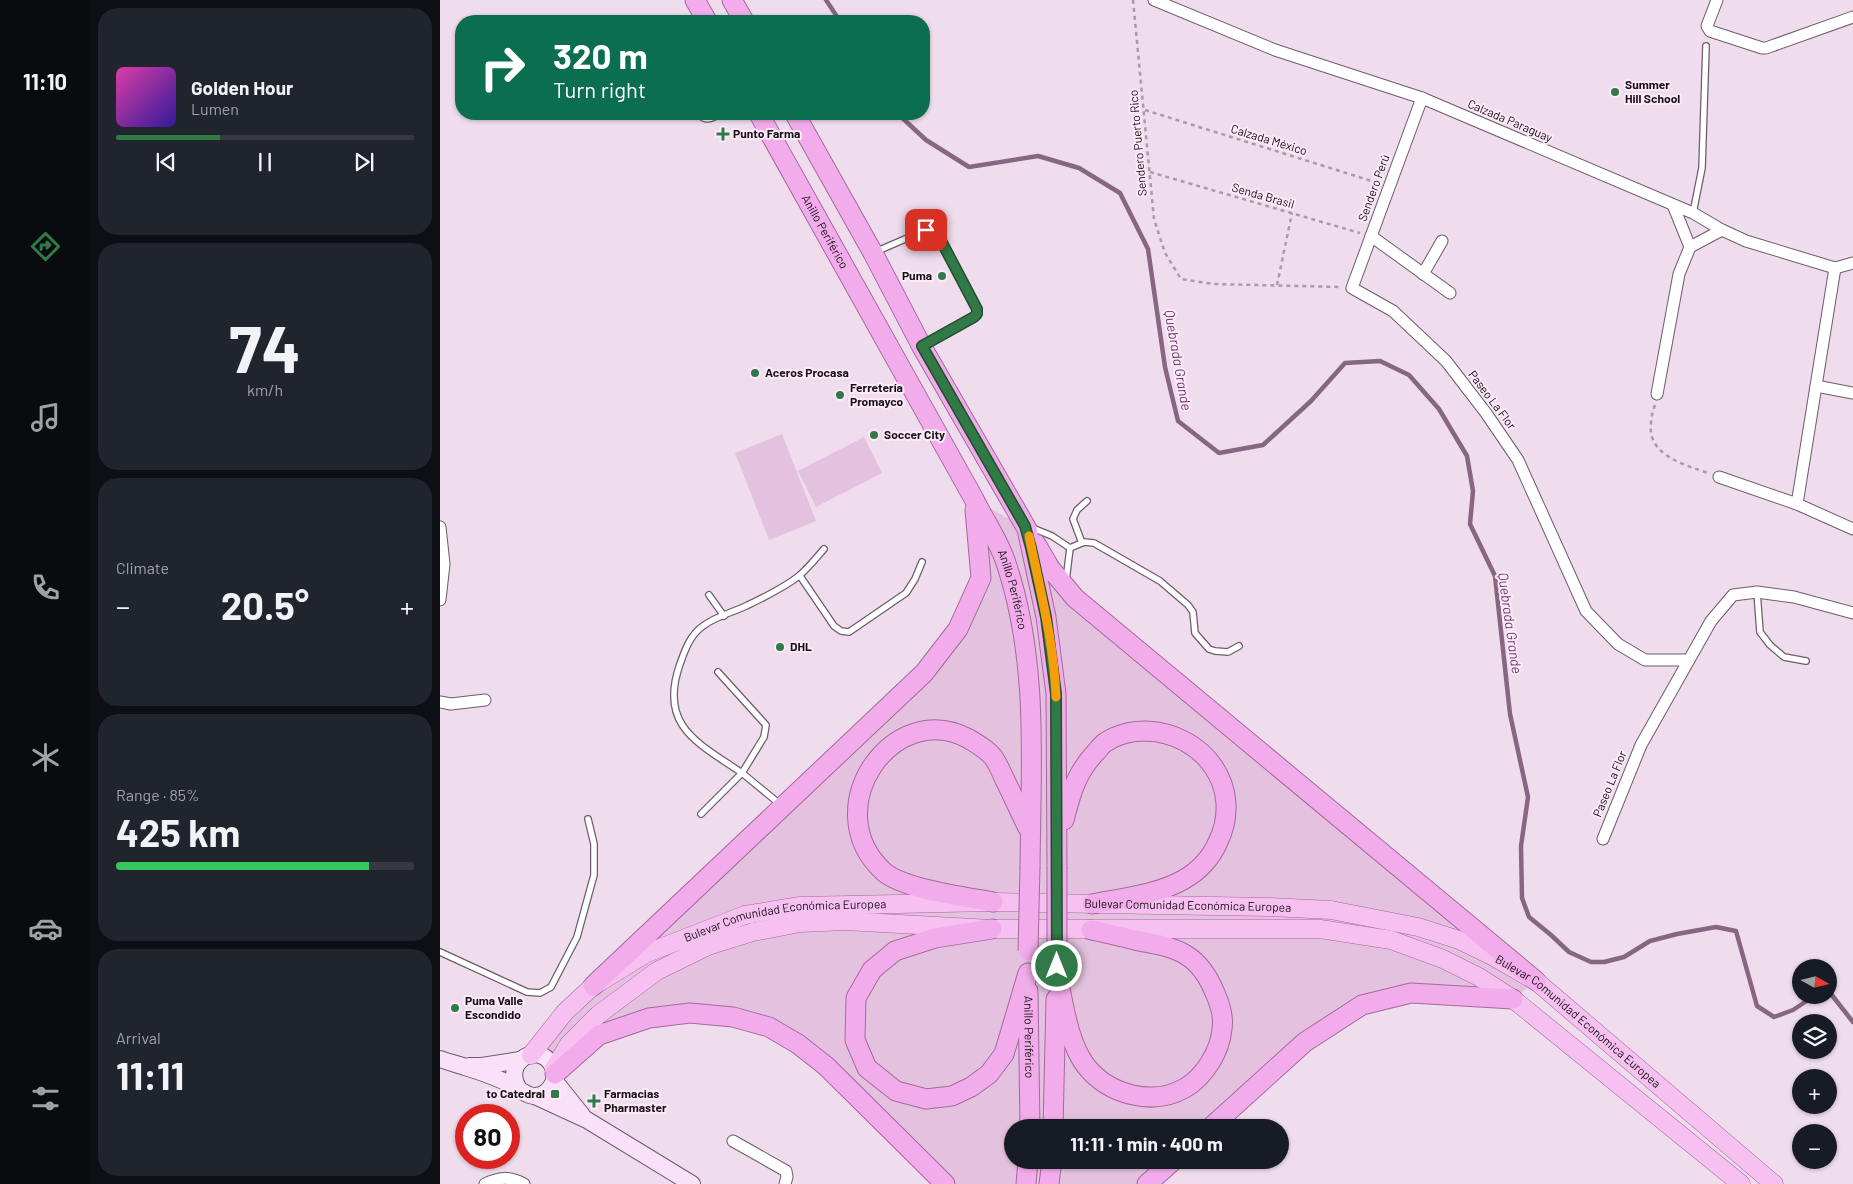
<!DOCTYPE html>
<html lang="en">
<head>
<meta charset="utf-8">
<style>
	body { margin:0; font-family:Barlow,sans-serif; background:#20242c; color:#f1f3f6; height:100vh; display:flex; flex-direction:column; font-size:19px; white-space:nowrap }
	* { box-sizing:border-box; margin:0 }
	p { font-size:16px; color:#9ea1a6 }
	.icon { flex:none; width:28px; height:28px; fill:none; stroke:currentColor; stroke-width:2; stroke-linecap:round; stroke-linejoin:round }
	.map { position:relative; flex:1; overflow:hidden }
	.side { display:flex; flex-direction:column; gap:8px; padding:8px; background:#0d0f14; width:350px }
	.side>* { flex:none }
	.hud { position:absolute; left:15px; top:15px; width:475px; height:105px; border-radius:20px; box-shadow:0 1px 4px #0004; background:#0b6e4f; color:#fff; overflow:hidden }
	.needle { width:32px; rotate:98deg }
	.buttons { position:absolute; left:1352px; top:959px; display:grid; gap:10px }
	.buttons a { display:grid; place-items:center; width:45px; height:45px; border-radius:50%; background:#171b24; box-shadow:0 1px 4px #0004; font-size:25px }
	.speed { position:absolute; left:15px; top:1104px; display:flex; gap:10px; font-size:25px; font-weight:700; text-align:center }
	.speed>* { display:grid; place-content:center; width:65px; height:65px; border-radius:50%; background:#171b24; box-shadow:0 1px 4px #0004; line-height:1 }
	.speed .limit { border:8px solid #d22; background:#fff; color:#111 }
	.pin { position:absolute; display:grid; place-items:center; width:42px; height:42px; color:#fff; margin:-21px; border-radius:10px; box-shadow:0 2px 8px #0006 }
	.me { position:absolute; width:55px; margin:-28px; rotate:0deg; stroke-linejoin:round; filter:drop-shadow(0 0 4px #0008) }
	.turn { display:flex; align-items:center; gap:18px; height:105px; padding:0 15px; font-size:22px }
	.turn .icon { width:65px; height:65px; stroke-width:2.5 }
	.turn b { display:block; font-size:35px; line-height:42px }
	.big { font-size:38px; font-weight:700; line-height:1.1 }
	.side .card { flex:1; display:flex; flex-direction:column; justify-content:center; gap:8px; min-width:0; padding:0 18px; border-radius:20px; background:#20242c }
	.side .dial { align-items:center; gap:0 }
	.dial b { font-size:65px; line-height:1 }
	.song { display:flex; align-items:center; gap:15px }
	.cover { width:60px; height:60px; border-radius:8px; background:linear-gradient(135deg,hsl(320 70% 55%),hsl(250 70% 35%)) }
	.played { height:5px; border-radius:2px; background:linear-gradient(90deg,#317a47 35%,#363941 35%) }
	.keys { display:flex; justify-content:space-around; direction:ltr }
	.heat { display:flex; justify-content:space-between; align-items:center; font-size:28px; direction:ltr }
	.charge { height:8px; border-radius:4px; background:linear-gradient(90deg,#34c759 85%,#363941 0) }
	.trip { position:absolute; left:564px; top:1119px; width:285px; height:50px; border-radius:25px; background:#171b24; box-shadow:0 1px 4px #0004; font-weight:700; line-height:50px; text-align:center }
	main { display:flex; flex:1; min-height:0 }
	.tabs { display:flex; flex-direction:column; width:90px; justify-content:space-around; align-items:center; background:#090b0e; color:#9ea1a6 }
	.tabs .icon { width:35px; height:35px }
	.tabs .selected { color:#317a47 }
	.tabs b { font-size:22px; color:#f1f3f6 }
	.map>svg:first-child { display:block }
</style>
</head>
<body>
<main>
<nav class="tabs">
<b>11:10</b>
<svg class="icon selected" aria-label="directions" viewBox="0 0 24 24"><path d="M12 3l9 9-9 9-9-9zM9 14v-3h6M13 9l2 2-2 2"/></svg>
<svg class="icon" aria-label="music" viewBox="0 0 24 24"><path d="M9 18V5l10-2v13"/><circle cx="6" cy="18" r="3"/><circle cx="16" cy="16" r="3"/></svg>
<svg class="icon" aria-label="phone" viewBox="0 0 24 24"><path d="M5 4h4l2 5-3 2q2 4 5 5l2-3 5 2v4C11 20 4 13 5 4z"/></svg>
<svg class="icon" aria-label="climate" viewBox="0 0 24 24"><path d="M12 3v18M4 7l16 10M4 17L20 7"/></svg>
<svg class="icon" aria-label="car" viewBox="0 0 24 24"><path d="M5 17H2v-5l4-1 3-4h7l3 4 3 1v5h-3M9 17h6M6 11h13"/><circle cx="7" cy="17" r="2"/><circle cx="17" cy="17" r="2"/></svg>
<svg class="icon" aria-label="filters" viewBox="0 0 24 24"><path d="M4 7h16M4 17h16"/><circle cx="9" cy="7" r="2"/><circle cx="15" cy="17" r="2"/></svg>
</nav>
<section class="side">
<div class="card">
<div class="song"><i class="cover"></i><div><b>Golden Hour</b><p>Lumen</p></div></div>
<div class="played"></div>
<div class="keys"><svg class="icon" aria-label="previous" viewBox="0 0 24 24"><path d="M18 5L8 12l10 7zM5 5v14"/></svg><svg class="icon" aria-label="pause" viewBox="0 0 24 24"><path d="M8 5v14M16 5v14"/></svg><svg class="icon" aria-label="next" viewBox="0 0 24 24"><path d="M6 5l10 7-10 7zM19 5v14"/></svg></div>
</div>
<div class="card dial"><b>74</b><p>km/h</p></div>
<div class="card"><p>Climate</p>
<div class="heat"><a>−</a><b class="big">20.5°</b><a>+</a></div>
</div>
<div class="card"><p>Range · 85%</p><b class="big">425 km</b><div class="charge"></div></div>
<div class="card"><p>Arrival</p><b class="big">11:11</b></div>
</section>
<div class="map">
<svg width="1413" height="1184" viewBox="0 0 1413 1184">
	<rect width="100%" height="100%" fill="#efdcec"/>
	<g fill="#e4c2df">
		<polygon points="342,434 376,521 329,540 295,453"/>
		<polygon points="424,437 442,473 376,507 358,471"/>
		<polygon points="534,499 587,529 610,568 1096,981 1073,999 971,993 922,1005 770,1127 572,1128 572,1160 734,1160 707,1184 505,1184 329,1027 209,1018 114,1069 101,1056 125,1012 484,673 541,578"/>
	</g>
	<g fill="none" stroke-linecap="round" stroke-linejoin="round">
		<g stroke="#876682" stroke-width="4.5">
			<polyline points="386,0 400,21"/>
			<polyline points="458,114 486,140 529,167 598,156 639,168 680,193 708,249 725,367 738,421 779,453 823,445 871,401 905,363 940,361 969,375 999,409 1027,456 1033,491 1030,524 1055,576 1070,714 1088,797 1081,846 1082,898 1089,917 1111,935 1129,952 1151,962 1164,962 1184,957 1210,941 1237,934 1276,927 1296,931 1317,1006 1334,1017 1353,1010 1371,998 1386,995"/>
			<polyline points="1389,994 1391,994 1413,1022"/>
		</g>
		<g stroke="#6d5d6a" stroke-width="8">
			<g id="service">
				<path d="M259 114C265 122 272 119 279 114"/>
				<polyline points="1253,213 1262,168 1266,46"/>
				<polyline points="435,252 486,230 491,230 497,233 537,309 537,314 534,317 484,345"/>
				<polyline points="590,527 612,536 630,548 644,542 654,543 720,581 748,605 753,612 755,633 769,649 775,651 788,652 799,646"/>
				<polyline points="642,543 633,519 637,510 647,501"/>
				<polyline points="360,576 394,626 401,631 409,632 466,593 475,579 482,562"/>
				<polyline points="626,581 630,548"/>
				<polyline points="1317,592 1320,632 1330,645 1344,657 1366,661"/>
				<polyline points="269,595 284,616"/>
				<polyline points="278,672 326,725 324,737 302,773 341,805"/>
				<path d="M261 814 302 773C258 743 218 726 240 664 245 650 250 635 263 626 276 616 294 612 308 605 321 599 352 583 361 574 369 567 377 557 384 549"/>
				<polyline points="0,952 87,992 100,993 111,987 137,937 154,875 154,844 148,819"/>
			</g>
		</g>
		<g stroke="#6d5d6a" stroke-width="13">
			<g id="minor">
				<polyline points="714,0 835,50 982,98 1253,213 1282,230 1306,241 1395,268 1413,263"/>
				<polyline points="1277,0 1267,26 1270,31 1322,48 1326,48 1413,17"/>
				<polyline points="982,98 912,288 953,311 1006,361 1046,413 1078,460 1146,611 1178,644 1205,660 1248,660"/>
				<polyline points="1233,205 1250,247"/>
				<polyline points="931,236 1010,293"/>
				<polyline points="983,274 1002,241"/>
				<polyline points="1376,386 1413,393"/>
				<polyline points="1217,394 1239,274 1250,247 1282,230"/>
				<polyline points="1279,477 1357,504 1413,529"/>
				<polyline points="1357,504 1395,268"/>
				<polyline points="0,527 4,564 0,600"/>
				<polyline points="0,702 11,704 45,700"/>
				<polyline points="1163,839 1201,745 1271,621 1293,595 1317,592 1354,597 1413,613"/>
				<polyline points="293,1141 346,1171 347,1177 345,1184"/>
				<path d="M45 1184C59 1177 69 1176 84 1184"/>
			</g>
		</g>
		<g stroke="#6d5d6a" stroke-width="18">
			<g id="secondary">
				<path d="M0 1059C8 1062 17 1064 25 1067 41 1072 65 1080 78 1089 84 1092 88 1096 95 1096 103 1096 110 1090 113 1083 116 1077 115 1070 112 1065 98 1040 61 1063 79 1089"/>
				<polyline points="29,1066 42,1066 80,1060"/>
				<polyline points="114,1080 142,1115"/>
				<polyline points="95,1096 147,1120 252,1184"/>
			</g>
		</g>
		<g stroke="#a4699d" stroke-width="19">
			<g id="primary">
				<path id="s1" d="M91 1055 125 1012 153 986 207 953 305 915 360 906 553 902 829 907 891 910 978 927 1019 940 1052 956 1096 981 1334 1184"/>
				<polyline points="114,1069 129,1044 158,1015 217,971 268,946 313,932 360,923 405,921 552,929 880,929 951,940 1003,959 1039,977 1073,999 1301,1184"/>
			</g>
		</g>
		<g stroke="#a4699d" stroke-width="21">
			<g id="trunk">
				<polyline points="255,0 267,21"/>
				<polyline points="292,0 304,21"/>
				<path id="s2" d="M319 114 534 499C544 520 559 541 566 563 599 661 591 765 590 867"/>
				<polyline points="355,114 433,253 482,347 587,529 606,617 616,694 617,867"/>
				<polyline points="596,544 610,568 635,598 1096,981"/>
				<path d="M624 820C631 793 636 773 656 752 659 749 662 744 666 742 678 734 692 731 706 731 764 733 804 788 778 842 771 858 759 871 743 880 716 895 682 898 652 904"/>
				<path d="M553 902C526 897 464 889 444 872 375 809 454 697 529 739 537 744 550 751 555 760 559 766 562 774 565 780 573 796 580 812 588 828"/>
				<polyline points="552,929 495,938 455,951 432,970 416,998 415,1040 427,1068 456,1091 486,1099 512,1096 531,1087 549,1074 564,1054 588,973"/>
				<path d="M617 973C623 1001 628 1043 646 1066 668 1094 712 1107 745 1088 764 1077 780 1052 782 1029 784 1017 780 1004 775 993 769 978 759 963 746 955 732 946 714 944 699 941 683 937 667 933 651 930"/>
				<polyline points="153,986 484,673 518,629 541,578 535,510"/>
				<path id="s3" d="M588 991 590 1128"/>
				<polyline points="115,1074 159,1035 209,1018 250,1013 293,1017 329,1027 358,1044 386,1066 505,1184"/>
				<polyline points="613,1128 616,999"/>
				<polyline points="770,1128 865,1042 922,1005 971,993 1073,999"/>
				<polyline points="586,1184 588,1160"/>
				<polyline points="609,1184 612,1160"/>
				<polyline points="707,1184 734,1160"/>
			</g>
		</g>
		<g stroke="#a99ba7" stroke-width="2.5" stroke-dasharray="4 4" stroke-linecap="butt">
			<polyline points="693,0 714,219 725,253 741,279 773,284 901,287"/>
			<polyline points="705,110 938,183"/>
			<polyline points="710,172 920,233"/>
			<polyline points="837,285 852,213"/>
			<path d="M1215 405C1213 411 1211 417 1211 424 1207 455 1245 465 1268 473"/>
		</g>
		<use href="#service" stroke="#fff" stroke-width="5.5"/>
		<use href="#minor" stroke="#fff" stroke-width="11"/>
		<use href="#secondary" stroke="#fae0f8" stroke-width="16"/>
		<use href="#primary" stroke="#f6c1f0" stroke-width="18"/>
		<use href="#trunk" stroke="#f3aceb" stroke-width="19"/>
		<g stroke="#a4699d" stroke-width="21" stroke-linecap="butt">
			<g id="trunk-bridge">
				<polyline points="588,951 590,867"/>
				<polyline points="617,953 617,867"/>
			</g>
		</g>
		<use href="#trunk-bridge" stroke="#f3aceb" stroke-width="19"/>
	</g>
	<g fill="none" stroke-linecap="round" stroke-linejoin="round">
		<g stroke="#204f2e" stroke-width="12">
			<polyline id="route" points="486,230 491,230 497,233 537,309 537,314 534,317 482,346 585,526 591,548 606,617 616,694 617,966"/>
		</g>
		<use href="#route" stroke="#317a47" stroke-width="9"/>
		<path stroke="#f59e0b" stroke-width="9" d="M589 536C600 589 614 643 616 697"/>
	</g>
	<g fill="#317a47" stroke="#fceaf9" stroke-width="2">
		<circle cx="1175" cy="92" r="5"/>
		<path d="M280.5 126.5h5v5h5v5h-5v5h-5v-5h-5v-5h5z"/>
		<circle cx="502" cy="276" r="5"/>
		<circle cx="315" cy="373" r="5"/>
		<circle cx="400" cy="395" r="5"/>
		<circle cx="434" cy="435" r="5"/>
		<circle cx="340" cy="647" r="5"/>
		<circle cx="15" cy="1008" r="5"/>
		<rect x="110" y="1089" width="10" height="10" rx="2.5"/>
		<path d="M151.5 1093.5h5v5h5v5h-5v5h-5v-5h-5v-5h5z"/>
	</g>
	<g text-anchor="middle" stroke-width="4" stroke-linejoin="round" paint-order="stroke">
		<g font-size="12" font-weight="bold" fill="#171116" stroke="#fceaf9" text-anchor="start">
			<text x="1185" y="89">Summer<tspan x="1185" dy="14">Hill School</tspan></text>
			<text x="293" y="138">Punto Farma</text>
			<text x="492" y="280" text-anchor="end">Puma</text>
			<text x="325" y="377">Aceros Procasa</text>
			<text x="410" y="392">Ferretería<tspan x="410" dy="14">Promayco</tspan></text>
			<text x="444" y="439">Soccer City</text>
			<text x="350" y="651">DHL</text>
			<text x="25" y="1005">Puma Valle<tspan x="25" dy="14">Escondido</tspan></text>
			<text x="105" y="1098" text-anchor="end">to Catedral</text>
			<text x="164" y="1098">Farmacias<tspan x="164" dy="14">Pharmaster</tspan></text>
		</g>
		<g font-size="12" fill="#171116" stroke="#fceaf9">
			<text transform="translate(1070 121) rotate(23)" y="4">Calzada Paraguay</text>
			<text transform="translate(829 140) rotate(17)" y="4">Calzada México</text>
			<text transform="translate(698 143) rotate(-95)" y="4">Sendero Puerto Rico</text>
			<text transform="translate(934 188) rotate(-70)" y="4">Sendero Perú</text>
			<text transform="translate(823 196) rotate(16)" y="4">Senda Brasil</text>
			<text dy="4" stroke="none"><textPath href="#s2" startOffset="135">Anillo Periférico</textPath></text>
			<text transform="translate(1052 400) rotate(53)" y="4">Paseo La Flor</text>
			<text dy="4" stroke="none"><textPath href="#s2" startOffset="540">Anillo Periférico</textPath></text>
			<text transform="translate(1170 784) rotate(-68)" y="4">Paseo La Flor</text>
			<text dy="4" stroke="none"><textPath href="#s1" startOffset="705">Bulevar Comunidad Económica Europea</textPath></text>
			<text dy="4" stroke="none"><textPath href="#s1" startOffset="300">Bulevar Comunidad Económica Europea</textPath></text>
			<text dy="4" stroke="none"><textPath href="#s1" startOffset="1125">Bulevar Comunidad Económica Europea</textPath></text>
			<text dy="4" stroke="none"><textPath href="#s3" startOffset="46">Anillo Periférico</textPath></text>
		</g>
		<g font-size="14" font-style="italic" fill="#71386c" stroke="#fceaf9">
			<text transform="translate(738 360) rotate(80)" y="5">Quebrada Grande</text>
			<text transform="translate(1070 623) rotate(82)" y="5">Quebrada Grande</text>
		</g>
	</g>
</svg>
<div class="buttons">
<a><svg class="needle" viewBox="-14 -14 28 28"><path d="M0-13l5 13h-10z" fill="#e53935"/><path d="M0 13l5-13h-10z" fill="#9ea1a6"/></svg></a>
<a><svg class="icon" aria-label="layers" viewBox="0 0 24 24"><path d="M12 4l9 5-9 5-9-5zM3 14l9 5 9-5"/></svg></a>
<a>+</a>
<a>−</a>
</div>
<div class="speed"><div class="limit">80</div></div>
<div class="pin" style="left:486px;top:230px;background:#d93025"><svg class="icon" aria-label="arrive" viewBox="0 0 24 24"><path d="M6 21V4h12l-3 4 3 4H6"/></svg></div>
<svg class="me" style="left:617px;top:966px" viewBox="-20 -20 40 40"><circle r="17" fill="#317a47" stroke="#fff" stroke-width="3"/><path d="M0-11L8 9 0 5-8 9z" fill="#fff"/></svg>
<div class="trip">11:11 · 1 min · 400 m</div>
<div class="hud">
<div class="turn"><svg class="icon" aria-label="right" viewBox="0 0 24 24"><path d="M7 20v-9h11M14 6l5 5-5 5"/></svg><div><b>320 m</b>Turn right</div></div>
</div>
</div>
</main>
</body>
</html>
